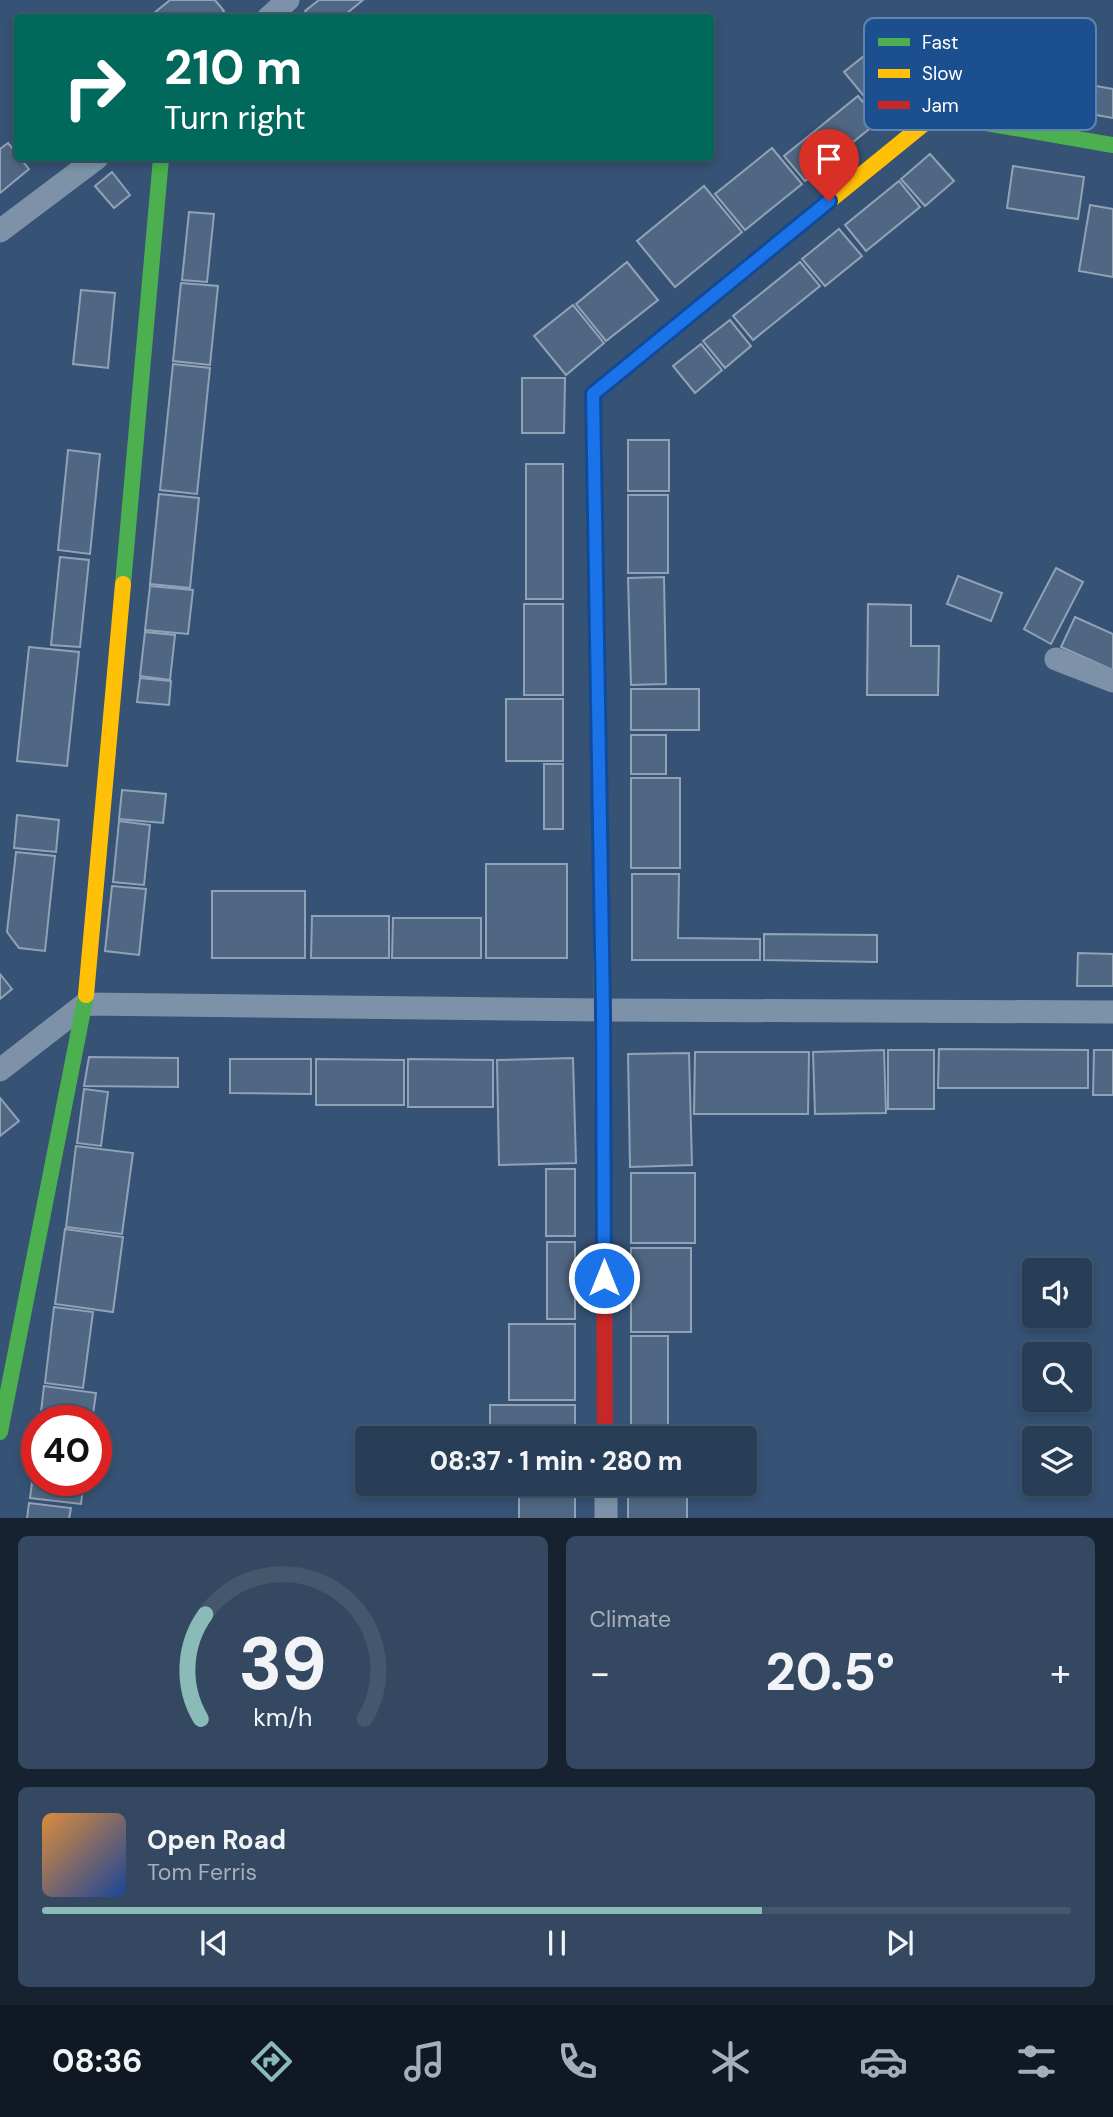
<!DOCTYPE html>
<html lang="en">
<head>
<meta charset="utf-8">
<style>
	body { margin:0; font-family:"DM Sans",sans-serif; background:#344961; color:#f1f3f6; height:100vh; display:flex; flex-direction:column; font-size:26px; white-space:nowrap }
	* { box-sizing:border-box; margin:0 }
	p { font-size:23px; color:#a5aeba }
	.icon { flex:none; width:38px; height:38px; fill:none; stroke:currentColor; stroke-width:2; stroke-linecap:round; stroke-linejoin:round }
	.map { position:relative; height:1518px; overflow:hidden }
	.panel { display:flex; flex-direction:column; gap:18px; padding:18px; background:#162230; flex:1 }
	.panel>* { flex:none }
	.top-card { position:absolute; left:14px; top:14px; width:700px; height:147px; border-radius:7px; box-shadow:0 4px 10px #0003,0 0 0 2px #44576d; background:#00695c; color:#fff; overflow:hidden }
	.buttons { position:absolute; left:1022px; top:1258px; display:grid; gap:14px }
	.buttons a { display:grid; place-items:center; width:70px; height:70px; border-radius:7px; background:#283e57; box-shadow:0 4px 10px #0003,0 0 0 2px #44576d; font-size:35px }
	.speed { position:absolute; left:21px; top:1405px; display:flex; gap:14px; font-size:35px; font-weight:700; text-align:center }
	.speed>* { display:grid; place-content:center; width:91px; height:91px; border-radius:50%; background:#283e57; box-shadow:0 4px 10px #0003,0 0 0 2px #44576d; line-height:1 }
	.speed .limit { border:10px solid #d22; background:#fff; color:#111 }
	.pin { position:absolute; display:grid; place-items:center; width:60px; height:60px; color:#fff; margin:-72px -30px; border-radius:50% 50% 50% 0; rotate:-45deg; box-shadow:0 0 7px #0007 }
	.pin .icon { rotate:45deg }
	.me { position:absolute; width:77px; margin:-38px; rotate:0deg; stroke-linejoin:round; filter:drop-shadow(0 0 5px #0008) }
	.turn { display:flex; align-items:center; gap:24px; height:147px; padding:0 35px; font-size:32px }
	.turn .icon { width:91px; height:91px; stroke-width:2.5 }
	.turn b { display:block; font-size:49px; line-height:60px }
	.big { font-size:52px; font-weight:800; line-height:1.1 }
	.panel .card { flex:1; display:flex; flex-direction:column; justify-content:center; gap:10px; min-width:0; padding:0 24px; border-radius:10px; background:#344961 }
	.panel .dial { align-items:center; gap:0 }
	.dial svg { height:182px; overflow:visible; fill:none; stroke:#44576d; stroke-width:7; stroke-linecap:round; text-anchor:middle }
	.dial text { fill:#f1f3f6; stroke:none }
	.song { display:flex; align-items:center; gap:21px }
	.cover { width:84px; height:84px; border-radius:10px; background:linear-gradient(135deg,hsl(30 70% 55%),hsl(220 70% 35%)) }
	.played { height:7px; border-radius:4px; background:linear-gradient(90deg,#8bbbb9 70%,#44576d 70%) }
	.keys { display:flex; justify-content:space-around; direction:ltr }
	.heat { display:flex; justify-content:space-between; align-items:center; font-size:38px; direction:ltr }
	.panel .tiles { flex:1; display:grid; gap:18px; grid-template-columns:1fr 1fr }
	.card:last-child { grid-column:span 2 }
	.trip { position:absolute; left:355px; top:1426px; width:402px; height:70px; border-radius:7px; background:#283e57; box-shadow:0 4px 10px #0003,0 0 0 2px #44576d; font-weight:800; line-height:70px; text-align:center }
	.tabs { display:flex; height:112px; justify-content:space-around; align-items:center; background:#101923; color:#a5aeba }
	.tabs .icon { width:49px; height:49px }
	.tabs .current { color:#8bbbb9 }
	.tabs b { font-size:32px; color:#f1f3f6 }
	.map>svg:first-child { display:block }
</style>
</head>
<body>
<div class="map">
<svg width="1113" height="1519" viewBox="0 0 1113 1519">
	<rect width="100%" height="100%" fill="#365274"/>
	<g fill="#506783" stroke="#92a2b6" stroke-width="2">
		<polygon points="170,0 215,0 224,11 216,18 148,18"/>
		<polygon points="319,0 363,0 341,18 311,18 305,11"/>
		<polygon points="874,48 912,94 882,118 844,72"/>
		<polygon points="1062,80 1113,89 1113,118 1057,108"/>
		<polygon points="858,96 879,121 805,181 784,156"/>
		<polygon points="8,143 18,155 18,158 20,158 29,169 0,193 0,149"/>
		<polygon points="772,148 802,184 745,230 715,194"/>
		<polygon points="930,154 954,181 925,206 901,179"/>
		<polygon points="1013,166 1084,177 1078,219 1007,208"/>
		<polygon points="112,172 130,195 114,208 95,186"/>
		<polygon points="899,181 920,207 866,251 845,225"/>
		<polygon points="704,186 742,232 675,287 637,241"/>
		<polygon points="1090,205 1113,209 1113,277 1079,271"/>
		<polygon points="189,212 214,214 207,282 182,280"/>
		<polygon points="839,229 862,256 825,286 802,259"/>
		<polygon points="627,262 658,300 606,341 576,304"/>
		<polygon points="800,262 820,286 753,340 733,316"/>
		<polygon points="181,283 218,286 210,365 173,361"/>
		<polygon points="81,290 115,293 108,368 73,364"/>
		<polygon points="573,305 604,343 566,375 534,336"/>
		<polygon points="730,320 751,346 725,368 703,341"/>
		<polygon points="701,344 722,370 695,393 673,366"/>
		<polygon points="173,364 210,368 197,494 160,490"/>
		<polygon points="522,378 565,378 564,433 522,433"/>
		<rect x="628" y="440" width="41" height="51"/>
		<polygon points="68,450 100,454 90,554 58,550"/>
		<rect x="526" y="464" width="37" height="135"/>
		<polygon points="159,494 199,498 190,588 150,584"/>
		<rect x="628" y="495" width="40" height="78"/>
		<polygon points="60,557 89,560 80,647 51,645"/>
		<polygon points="1056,568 1083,582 1051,644 1024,629"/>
		<polygon points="958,576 1002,593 991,621 947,604"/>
		<polygon points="664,577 666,684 631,685 628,578"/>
		<polygon points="150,586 193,590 188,634 145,630"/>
		<rect x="524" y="604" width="39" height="91"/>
		<polygon points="868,604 911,605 911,646 939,646 938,695 867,695"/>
		<polygon points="1075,617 1113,634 1113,670 1061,647"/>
		<polygon points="145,632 175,635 170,680 140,676"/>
		<polygon points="29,647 79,652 67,766 17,761"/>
		<polygon points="140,678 171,681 169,705 137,702"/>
		<rect x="631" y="689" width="68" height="41"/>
		<rect x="506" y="699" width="57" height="62"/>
		<rect x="631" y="735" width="35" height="39"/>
		<rect x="544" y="764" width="19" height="65"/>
		<rect x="631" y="778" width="49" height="90"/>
		<polygon points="122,790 166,794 163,823 119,819"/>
		<polygon points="17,815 59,820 56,852 14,848"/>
		<polygon points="119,821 150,825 144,885 113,882"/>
		<polygon points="16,852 55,856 45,951 19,948 7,932"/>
		<rect x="486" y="864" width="81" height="94"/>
		<polygon points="632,874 679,874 678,938 760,939 760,960 632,960"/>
		<polygon points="112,886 146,889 139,955 105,951"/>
		<rect x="212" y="891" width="93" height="67"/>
		<polygon points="312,916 389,916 389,958 311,958"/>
		<polygon points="393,918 481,918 481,958 392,958"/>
		<polygon points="764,934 877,935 877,962 764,960"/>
		<polygon points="1078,953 1113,954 1113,986 1077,986"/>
		<polygon points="0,974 12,989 0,999"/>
		<polygon points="939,1049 1088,1050 1088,1088 938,1088"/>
		<polygon points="884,1050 886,1113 815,1114 813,1052"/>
		<rect x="888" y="1050" width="46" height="59"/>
		<polygon points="1094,1050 1113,1050 1113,1095 1093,1095"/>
		<polygon points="695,1052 809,1052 808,1114 694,1114"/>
		<polygon points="689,1053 692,1165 630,1167 628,1054"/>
		<polygon points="89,1057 178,1058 178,1087 84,1086"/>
		<polygon points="573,1058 576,1163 499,1165 497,1060"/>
		<polygon points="230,1059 311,1059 311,1094 230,1093"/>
		<polygon points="316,1059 404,1060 404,1105 316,1105"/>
		<polygon points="408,1059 493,1060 493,1107 408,1107"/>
		<polygon points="84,1089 108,1092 101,1146 77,1143"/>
		<polygon points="0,1098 19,1121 0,1136"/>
		<polygon points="76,1146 133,1153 122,1234 66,1227"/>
		<rect x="546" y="1169" width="29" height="67"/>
		<rect x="631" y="1173" width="64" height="70"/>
		<polygon points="65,1229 123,1237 113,1312 55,1304"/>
		<rect x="547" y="1242" width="28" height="77"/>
		<rect x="631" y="1248" width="60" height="84"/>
		<polygon points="54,1307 93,1312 83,1388 45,1383"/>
		<rect x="509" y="1324" width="66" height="76"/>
		<rect x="631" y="1336" width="37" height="99"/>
		<polygon points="44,1386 96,1393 92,1421 40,1421"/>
		<rect x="490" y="1405" width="85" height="33"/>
		<polygon points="37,1443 37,1480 84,1480 81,1504 30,1498"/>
		<rect x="490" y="1484" width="85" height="7"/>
		<rect x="519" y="1494" width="56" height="25"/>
		<rect x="628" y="1495" width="59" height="24"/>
		<polygon points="29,1503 71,1508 69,1519 27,1519"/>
	</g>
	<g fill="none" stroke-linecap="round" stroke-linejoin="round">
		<g stroke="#7d92a8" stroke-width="23">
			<polyline points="268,18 288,0"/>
			<polyline points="0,231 97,158"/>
			<polyline points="1056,659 1113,681"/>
			<polyline points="0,1070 85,1004 603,1010 1113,1012"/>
			<polyline points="606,1484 606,1519"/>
		</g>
		<g stroke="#4caf50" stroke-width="16">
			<polyline points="974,121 1113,145"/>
			<polyline points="123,584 161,158"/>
			<polyline points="600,801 593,394 758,259"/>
			<polyline points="0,1432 86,995"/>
		</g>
		<g stroke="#ffc107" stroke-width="16">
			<polyline points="758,259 936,114 974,121"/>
			<polyline points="600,801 604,1221"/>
			<polyline points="86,995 123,584"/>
		</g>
		<polyline stroke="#c62828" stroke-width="16" points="604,1221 605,1438"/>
	</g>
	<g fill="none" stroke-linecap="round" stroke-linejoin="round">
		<g stroke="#114b97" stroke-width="18">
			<polyline id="route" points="604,1278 603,1010 593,394 829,201"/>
		</g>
		<use href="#route" stroke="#1a73e8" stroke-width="12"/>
	</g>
	<rect x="864" y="18" width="232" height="112" rx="10" fill="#1b4f8f" stroke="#5f84b1" stroke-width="2"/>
	<rect x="878" y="38" width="32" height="8" fill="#4caf50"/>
	<rect x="878" y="69" width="32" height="9" fill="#ffc107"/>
	<rect x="878" y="101" width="32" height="8" fill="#c62828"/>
	<g font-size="19" fill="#fff">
		<text x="922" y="49">Fast</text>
		<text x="922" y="80">Slow</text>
		<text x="922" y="112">Jam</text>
	</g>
</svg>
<div class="buttons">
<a><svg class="icon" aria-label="sound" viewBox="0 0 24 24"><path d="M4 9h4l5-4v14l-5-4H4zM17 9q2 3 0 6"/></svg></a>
<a><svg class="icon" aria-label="search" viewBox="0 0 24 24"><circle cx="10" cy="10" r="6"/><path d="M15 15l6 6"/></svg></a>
<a><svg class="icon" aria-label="layers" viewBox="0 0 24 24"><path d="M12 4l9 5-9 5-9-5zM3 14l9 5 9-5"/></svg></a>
</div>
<div class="speed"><div class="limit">40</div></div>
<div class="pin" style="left:829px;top:201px;background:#d93025"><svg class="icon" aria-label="arrive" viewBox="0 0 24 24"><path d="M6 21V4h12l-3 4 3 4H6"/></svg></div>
<svg class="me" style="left:604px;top:1278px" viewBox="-20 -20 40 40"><circle r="17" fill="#1a73e8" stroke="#fff" stroke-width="3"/><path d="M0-11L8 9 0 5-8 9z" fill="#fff"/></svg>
<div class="trip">08:37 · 1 min · 280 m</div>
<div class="top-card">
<div class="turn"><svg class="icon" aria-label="right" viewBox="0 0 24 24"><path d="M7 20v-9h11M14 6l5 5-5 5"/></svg><div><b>210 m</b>Turn right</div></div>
</div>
</div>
<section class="panel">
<div class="tiles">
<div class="card dial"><svg viewBox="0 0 100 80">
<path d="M14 69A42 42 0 1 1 86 69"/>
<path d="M14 69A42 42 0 0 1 16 23" stroke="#8bbbb9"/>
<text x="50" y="56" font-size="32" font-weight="700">39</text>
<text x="50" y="72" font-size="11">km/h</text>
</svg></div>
<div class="card"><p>Climate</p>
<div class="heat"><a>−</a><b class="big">20.5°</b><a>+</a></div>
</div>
<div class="card">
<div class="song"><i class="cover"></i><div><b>Open Road</b><p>Tom Ferris</p></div></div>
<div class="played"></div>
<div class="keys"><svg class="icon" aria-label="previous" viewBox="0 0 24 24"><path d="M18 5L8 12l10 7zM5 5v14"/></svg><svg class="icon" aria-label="pause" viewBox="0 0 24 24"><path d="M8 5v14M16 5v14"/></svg><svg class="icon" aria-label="next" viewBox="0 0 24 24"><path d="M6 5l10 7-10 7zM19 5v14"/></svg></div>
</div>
</div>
</section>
<nav class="tabs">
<b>08:36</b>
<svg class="icon current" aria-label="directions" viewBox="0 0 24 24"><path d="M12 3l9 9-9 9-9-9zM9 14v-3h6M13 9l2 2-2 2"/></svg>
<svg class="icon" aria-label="music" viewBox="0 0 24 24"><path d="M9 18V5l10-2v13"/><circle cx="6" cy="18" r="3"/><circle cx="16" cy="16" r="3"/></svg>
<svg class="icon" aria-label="phone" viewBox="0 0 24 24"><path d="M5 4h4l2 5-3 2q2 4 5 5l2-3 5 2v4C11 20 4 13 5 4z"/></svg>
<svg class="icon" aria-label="climate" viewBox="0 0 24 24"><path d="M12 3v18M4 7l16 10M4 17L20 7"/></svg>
<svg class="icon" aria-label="car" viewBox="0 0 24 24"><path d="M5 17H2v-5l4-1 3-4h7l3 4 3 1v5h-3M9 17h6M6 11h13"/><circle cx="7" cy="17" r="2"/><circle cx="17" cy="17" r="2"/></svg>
<svg class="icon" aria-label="filters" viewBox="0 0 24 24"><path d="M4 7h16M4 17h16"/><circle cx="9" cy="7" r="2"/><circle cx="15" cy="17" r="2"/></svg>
</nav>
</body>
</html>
